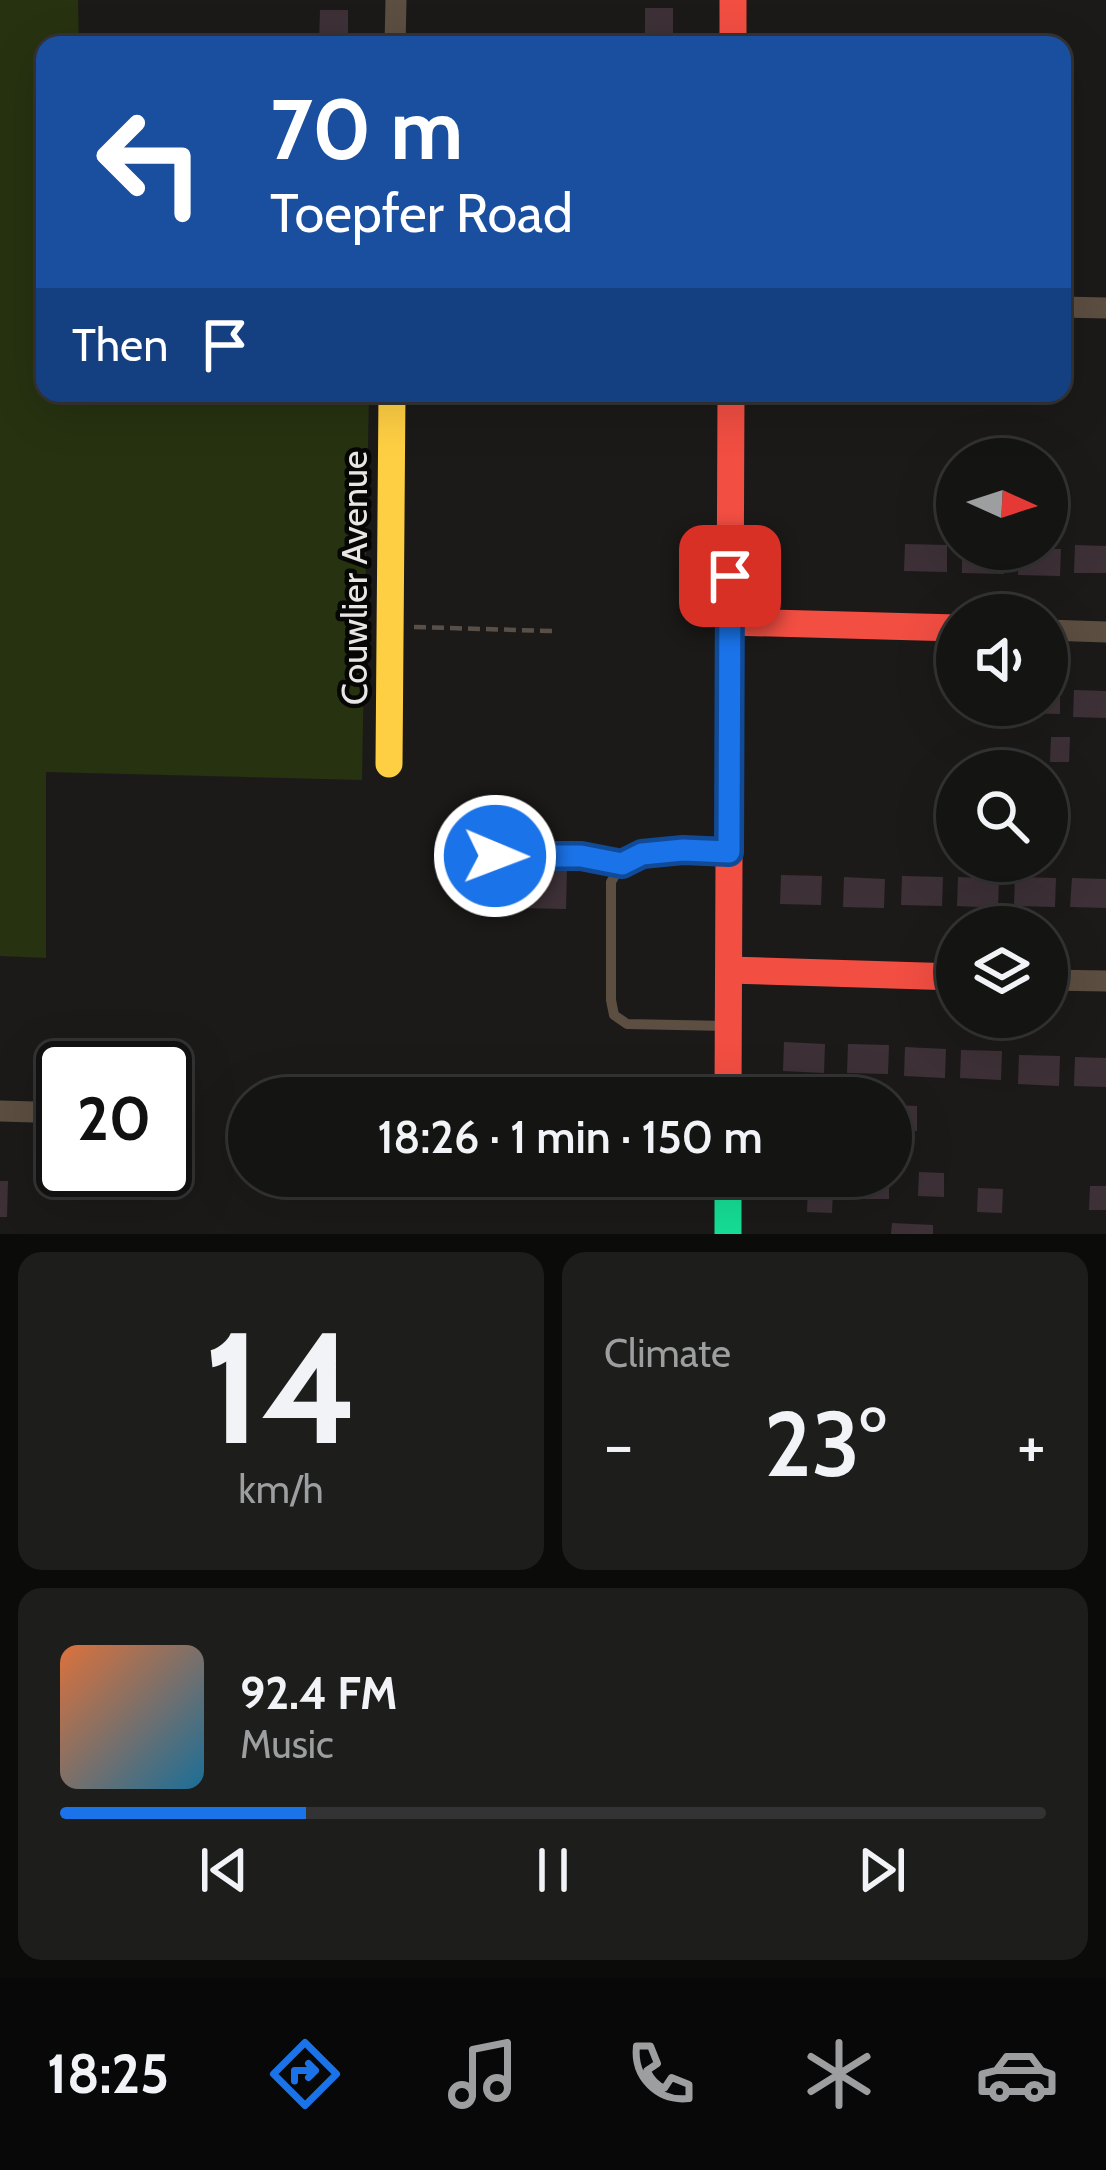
<!DOCTYPE html>
<html lang="en">
<head>
<meta charset="utf-8">
<style>
	body { margin:0; font-family:Cabin,sans-serif; background:#1d1d1c; color:#f1f3f6; height:100vh; display:flex; flex-direction:column; font-size:45px; white-space:nowrap }
	* { box-sizing:border-box; margin:0 }
	p { font-size:39px; color:#9d9ea0 }
	.icon { flex:none; width:66px; height:66px; fill:none; stroke:currentColor; stroke-width:2; stroke-linecap:round; stroke-linejoin:round }
	.map { position:relative; height:1234px; overflow:hidden }
	.side { display:flex; flex-direction:column; gap:18px; padding:18px; background:#0b0b0a; flex:1 }
	.side>* { flex:none }
	.banner { position:absolute; left:36px; top:36px; width:1035px; height:366px; border-radius:24px; box-shadow:0 12px 48px #0002,0 0 0 3px #333; background:#1a4fa0; color:#fff; overflow:hidden }
	.needle { width:78px; rotate:93deg }
	.fabs { position:absolute; left:936px; top:438px; display:grid; gap:24px }
	.fabs a { display:grid; place-items:center; width:132px; height:132px; border-radius:50%; background:#141413; box-shadow:0 12px 48px #0002,0 0 0 3px #333; font-size:60px }
	.speed { position:absolute; left:36px; top:1041px; display:flex; gap:24px; font-size:60px; font-weight:700; text-align:center }
	.speed>* { display:grid; place-content:center; width:156px; height:156px; border-radius:50%; background:#141413; box-shadow:0 12px 48px #0002,0 0 0 3px #333; line-height:1 }
	.speed .limit { border:6px solid #111; border-radius:18px; background:#fff; color:#111 }
	.pin { position:absolute; display:grid; place-items:center; width:102px; height:102px; color:#fff; margin:-51px; border-radius:24px; box-shadow:0 6px 18px #0006 }
	.me { position:absolute; width:132px; margin:-66px; rotate:91deg; stroke-linejoin:round; filter:drop-shadow(0 0 9px #0008) }
	.turn { display:flex; align-items:center; gap:42px; height:252px; padding:0 36px; font-size:54px }
	.turn .icon { width:156px; height:156px; stroke-width:2.5 }
	.turn b { display:block; font-size:84px; line-height:102px }
	.then { display:flex; align-items:center; height:114px; padding:0 36px; background:#0003; gap:24px; font-size:45px }
	.big { font-size:90px; font-weight:600; line-height:1.1 }
	.side .tile { flex:1; display:flex; flex-direction:column; justify-content:center; gap:18px; min-width:0; padding:0 42px; border-radius:24px; background:#1d1d1c }
	.side .dial { align-items:center; gap:0 }
	.dial b { font-size:156px; line-height:1 }
	.song { display:flex; align-items:center; gap:36px }
	.cover { width:144px; height:144px; border-radius:18px; background:linear-gradient(135deg,hsl(20 70% 55%),hsl(200 70% 35%)) }
	.played { height:12px; border-radius:6px; background:linear-gradient(90deg,#1a73e8 25%,#333 25%) }
	.keys { display:flex; justify-content:space-around; direction:ltr }
	.heat { display:flex; justify-content:space-between; align-items:center; font-size:66px; direction:ltr }
	.side .tiles { flex:1; display:grid; gap:18px; grid-template-columns:1fr 1fr }
	.tile:last-child { grid-column:span 2 }
	.trip { position:absolute; left:228px; top:1077px; width:684px; height:120px; border-radius:60px; background:#141413; box-shadow:0 12px 48px #0002,0 0 0 3px #333; font-weight:600; line-height:120px; text-align:center }
	.tab-bar { display:flex; height:192px; justify-content:space-around; align-items:center; background:#080808; color:#9d9ea0 }
	.tab-bar .icon { width:84px; height:84px }
	.tab-bar .current { color:#1a73e8 }
	.tab-bar b { font-size:54px; color:#f1f3f6 }
	.map>svg:first-child { display:block }
</style>
</head>
<body>
<div class="map">
<svg width="1106" height="1234" viewBox="0 0 1106 1234">
	<rect width="100%" height="100%" fill="#1b1a19"/>
	<polygon fill="#263210" points="0,0 78,0 79,45 45,45 45,393 369,393 362,780 46,772 46,958 0,956"/>
	<g fill="#3d3137">
		<polygon points="645,8 673,8 673,39 645,38"/>
		<polygon points="320,10 348,10 348,45 319,45"/>
		<polygon points="905,544 947,545 947,572 904,571"/>
		<polygon points="1075,545 1106,546 1106,573 1074,573"/>
		<polygon points="962,549 1004,549 1004,574 962,573"/>
		<polygon points="1019,549 1061,549 1060,576 1018,575"/>
		<polygon points="1047,686 1060,687 1060,714 1017,713 1017,705 1047,705"/>
		<polygon points="1074,690 1106,691 1106,718 1073,717"/>
		<rect x="960" y="705" width="42" height="6"/>
		<polygon points="1051,737 1070,737 1069,762 1050,762"/>
		<polygon points="476,865 567,868 566,909 475,907"/>
		<polygon points="781,875 822,876 821,905 780,904"/>
		<polygon points="902,876 943,877 942,906 901,905"/>
		<polygon points="844,877 885,879 884,908 843,907"/>
		<polygon points="958,877 999,879 998,908 957,906"/>
		<polygon points="1015,877 1056,878 1055,907 1014,906"/>
		<polygon points="1072,878 1106,879 1106,908 1070,907"/>
		<polygon points="784,1042 825,1044 824,1073 783,1071"/>
		<polygon points="848,1044 889,1045 888,1074 847,1073"/>
		<polygon points="905,1047 946,1049 945,1078 904,1076"/>
		<polygon points="961,1050 1002,1051 1001,1080 960,1078"/>
		<polygon points="1019,1055 1060,1056 1059,1086 1018,1084"/>
		<polygon points="1075,1057 1106,1058 1106,1087 1074,1086"/>
		<polygon points="892,1105 917,1106 917,1131 891,1130"/>
		<polygon points="919,1172 944,1173 944,1197 918,1196"/>
		<polygon points="864,1176 889,1176 889,1199 863,1199"/>
		<polygon points="0,1181 8,1181 7,1217 0,1217"/>
		<polygon points="1090,1186 1106,1186 1106,1210 1089,1210"/>
		<polygon points="808,1187 833,1188 832,1213 807,1212"/>
		<polygon points="978,1188 1003,1189 1002,1213 977,1212"/>
		<polygon points="892,1223 933,1225 933,1234 891,1234"/>
	</g>
	<g fill="none" stroke-linecap="round" stroke-linejoin="round">
		<polyline stroke="#585048" stroke-width="4.5" stroke-dasharray="12 6" stroke-linecap="butt" points="414,627 552,631"/>
		<g stroke="#5c4e41" stroke-width="10">
			<polyline points="726,852 683,851 642,854 622,864 611,882 611,1000 614,1015 627,1024 728,1026"/>
			<polyline points="450,884 452,855 581,856 622,864"/>
		</g>
		<g stroke="#5c4e41" stroke-width="21">
			<polyline points="395,45 396,0"/>
			<polyline points="1062,307 1106,308"/>
			<polyline points="1047,630 1106,632"/>
			<polyline points="1047,980 1106,981"/>
			<polyline points="0,1111 34,1112"/>
		</g>
		<polyline stroke="#16e098" stroke-width="27" points="728,1176 728,1234"/>
		<polyline stroke="#ffcf43" stroke-width="27" points="389,764 392,393"/>
		<g stroke="#f24e42" stroke-width="27">
			<polyline points="733,0 733,45"/>
			<polyline points="730,622 957,628"/>
			<polyline points="729,970 957,977"/>
			<polyline points="728,1098 731,393"/>
		</g>
	</g>
	<g fill="none" stroke-linecap="round" stroke-linejoin="round">
		<g stroke="#114b97" stroke-width="30">
			<polyline id="route" points="495,856 581,856 622,864 642,854 683,850 729,852 730,576"/>
		</g>
		<use href="#route" stroke="#1a73e8" stroke-width="21"/>
	</g>
	<g text-anchor="middle" stroke-width="9" stroke-linejoin="round" paint-order="stroke">
		<g font-size="36" fill="#e7e6e4" stroke="#060605">
			<text transform="translate(354 578) rotate(-90)" y="13">Couwlier Avenue</text>
		</g>
	</g>
</svg>
<div class="fabs">
<a><svg class="needle" viewBox="-14 -14 28 28"><path d="M0-13l5 13h-10z" fill="#e53935"/><path d="M0 13l5-13h-10z" fill="#9d9ea0"/></svg></a>
<a><svg class="icon" aria-label="sound" viewBox="0 0 24 24"><path d="M4 9h4l5-4v14l-5-4H4zM17 9q2 3 0 6"/></svg></a>
<a><svg class="icon" aria-label="search" viewBox="0 0 24 24"><circle cx="10" cy="10" r="6"/><path d="M15 15l6 6"/></svg></a>
<a><svg class="icon" aria-label="layers" viewBox="0 0 24 24"><path d="M12 4l9 5-9 5-9-5zM3 14l9 5 9-5"/></svg></a>
</div>
<div class="speed"><div class="limit">20</div></div>
<div class="pin" style="left:730px;top:576px;background:#d93025"><svg class="icon" aria-label="arrive" viewBox="0 0 24 24"><path d="M6 21V4h12l-3 4 3 4H6"/></svg></div>
<svg class="me" style="left:495px;top:856px" viewBox="-20 -20 40 40"><circle r="17" fill="#1a73e8" stroke="#fff" stroke-width="3"/><path d="M0-11L8 9 0 5-8 9z" fill="#fff"/></svg>
<div class="trip">18:26 · 1 min · 150 m</div>
<div class="banner">
<div class="turn"><svg class="icon" aria-label="left" viewBox="0 0 24 24"><path d="M17 20v-9H6M10 6l-5 5 5 5"/></svg><div><b>70 m</b>Toepfer Road</div></div>
<div class="then">Then<svg class="icon" aria-label="arrive" viewBox="0 0 24 24"><path d="M6 21V4h12l-3 4 3 4H6"/></svg></div>
</div>
</div>
<section class="side">
<div class="tiles">
<div class="tile dial"><b>14</b><p>km/h</p></div>
<div class="tile"><p>Climate</p>
<div class="heat"><a>−</a><b class="big">23°</b><a>+</a></div>
</div>
<div class="tile">
<div class="song"><i class="cover"></i><div><b>92.4 FM</b><p>Music</p></div></div>
<div class="played"></div>
<div class="keys"><svg class="icon" aria-label="previous" viewBox="0 0 24 24"><path d="M18 5L8 12l10 7zM5 5v14"/></svg><svg class="icon" aria-label="pause" viewBox="0 0 24 24"><path d="M8 5v14M16 5v14"/></svg><svg class="icon" aria-label="next" viewBox="0 0 24 24"><path d="M6 5l10 7-10 7zM19 5v14"/></svg></div>
</div>
</div>
</section>
<nav class="tab-bar">
<b>18:25</b>
<svg class="icon current" aria-label="directions" viewBox="0 0 24 24"><path d="M12 3l9 9-9 9-9-9zM9 14v-3h6M13 9l2 2-2 2"/></svg>
<svg class="icon" aria-label="music" viewBox="0 0 24 24"><path d="M9 18V5l10-2v13"/><circle cx="6" cy="18" r="3"/><circle cx="16" cy="16" r="3"/></svg>
<svg class="icon" aria-label="phone" viewBox="0 0 24 24"><path d="M5 4h4l2 5-3 2q2 4 5 5l2-3 5 2v4C11 20 4 13 5 4z"/></svg>
<svg class="icon" aria-label="climate" viewBox="0 0 24 24"><path d="M12 3v18M4 7l16 10M4 17L20 7"/></svg>
<svg class="icon" aria-label="car" viewBox="0 0 24 24"><path d="M5 17H2v-5l4-1 3-4h7l3 4 3 1v5h-3M9 17h6M6 11h13"/><circle cx="7" cy="17" r="2"/><circle cx="17" cy="17" r="2"/></svg>
</nav>
</body>
</html>
